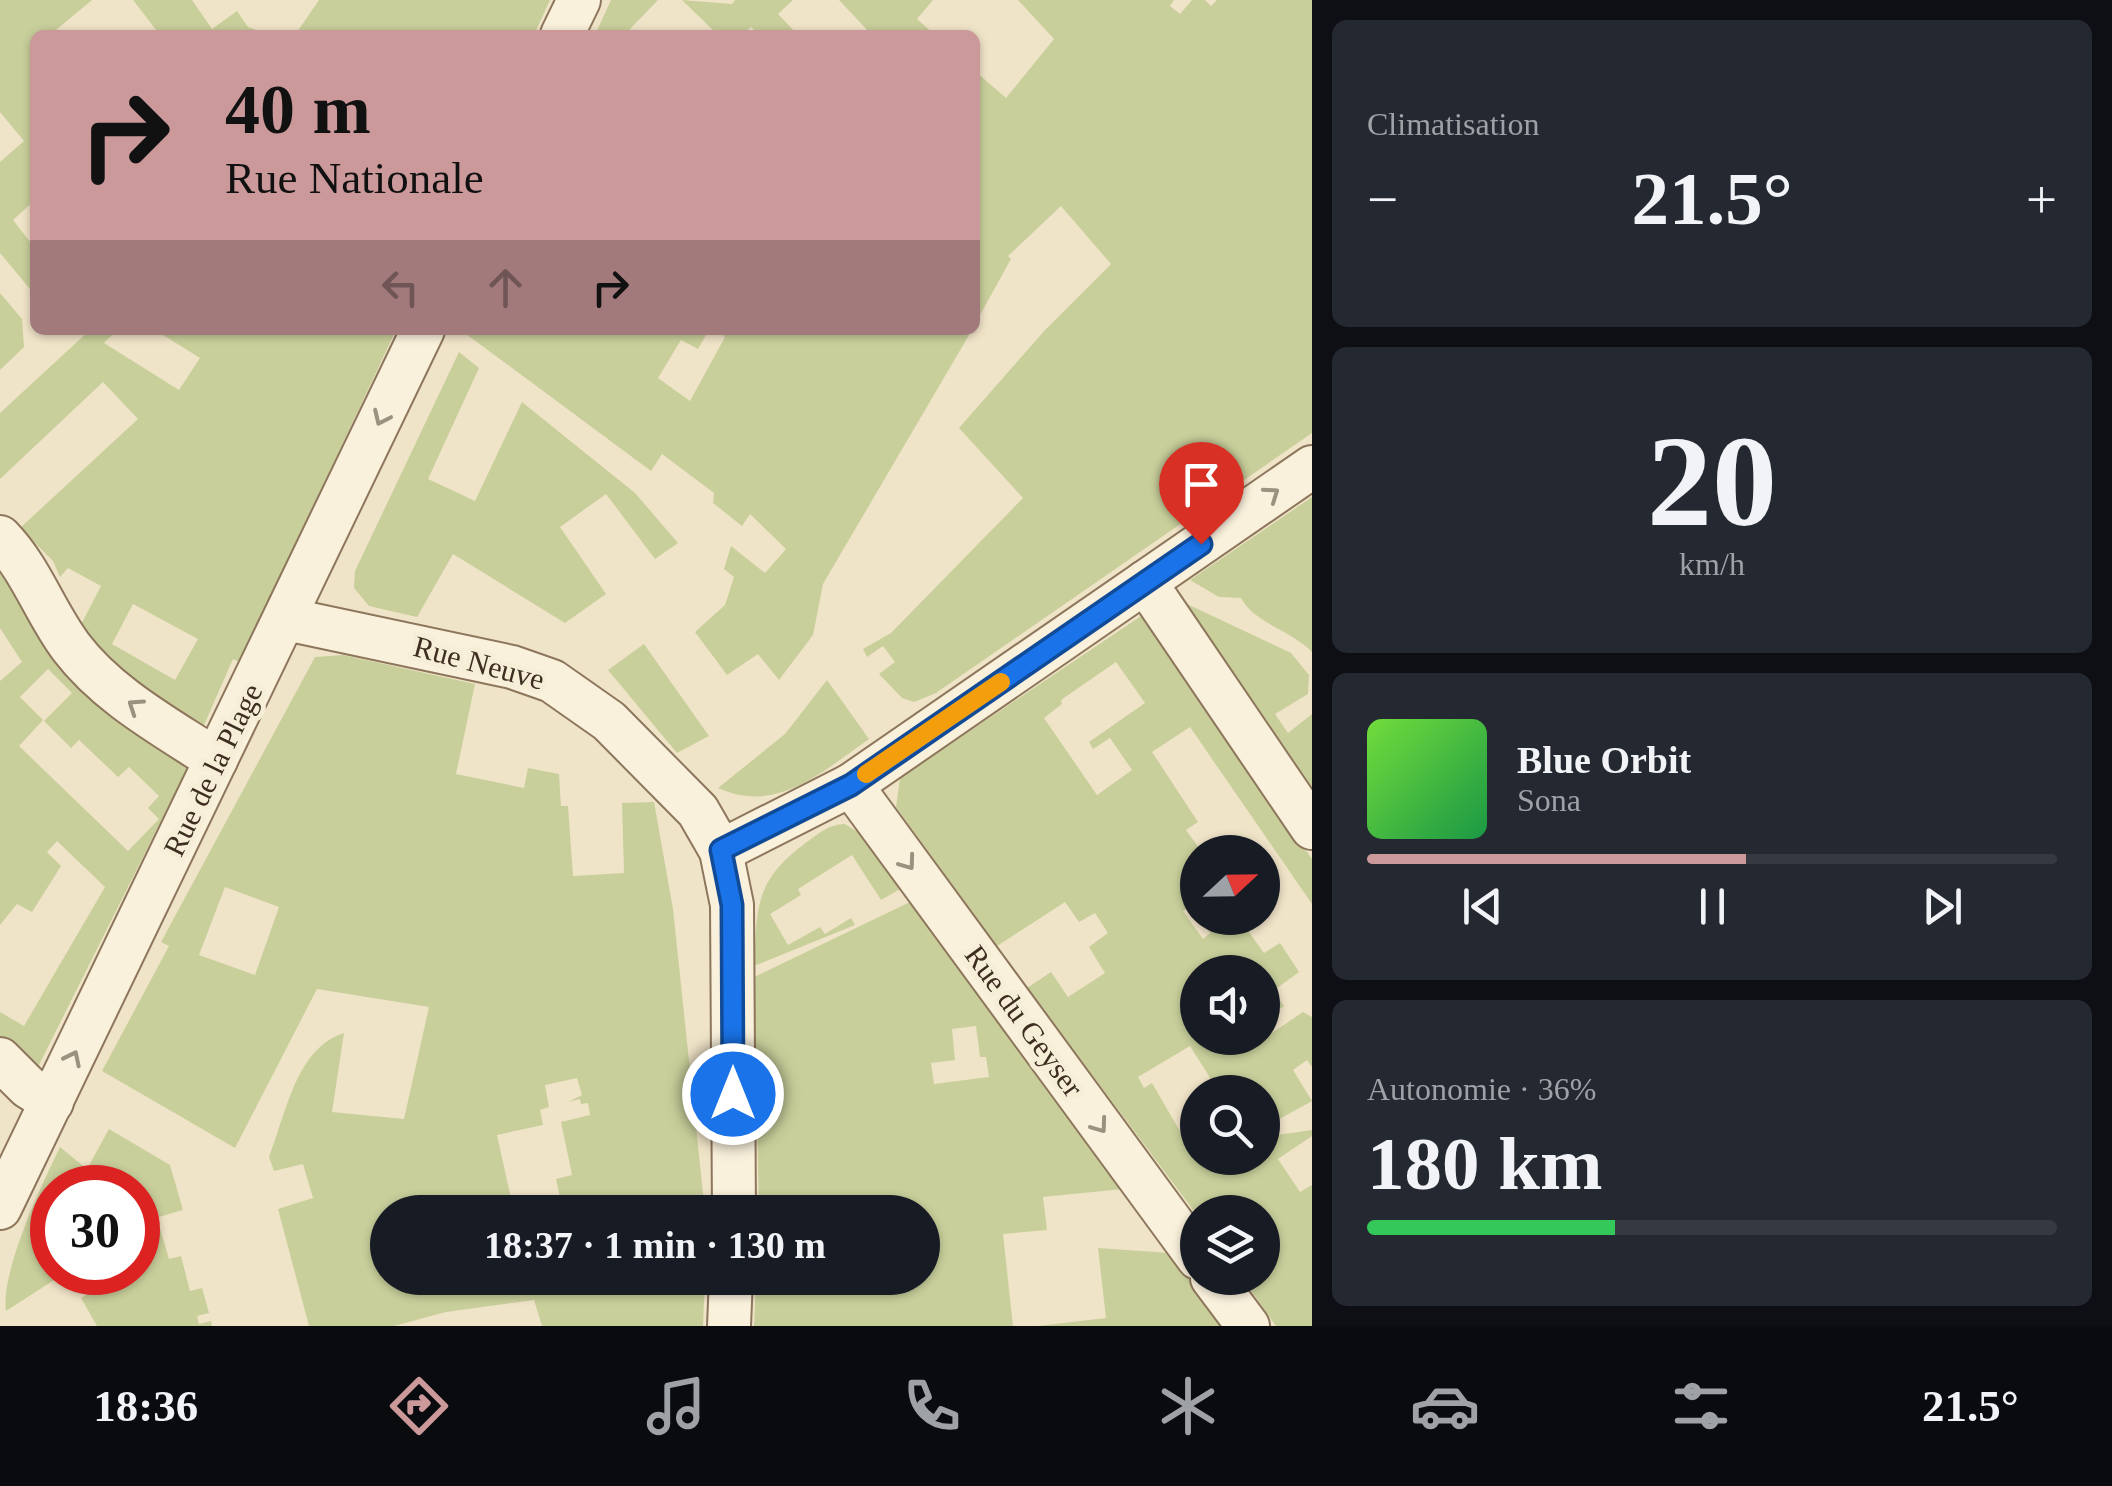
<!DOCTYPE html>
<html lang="fr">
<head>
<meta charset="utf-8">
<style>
	body { margin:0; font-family:"Times New Roman",serif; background:#242831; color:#f1f3f6; height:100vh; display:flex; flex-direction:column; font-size:38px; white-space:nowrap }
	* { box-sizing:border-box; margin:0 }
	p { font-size:32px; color:#9ea1a6 }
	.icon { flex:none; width:55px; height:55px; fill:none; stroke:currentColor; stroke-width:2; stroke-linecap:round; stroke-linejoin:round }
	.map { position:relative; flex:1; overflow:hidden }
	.panel { display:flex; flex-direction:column; gap:20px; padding:20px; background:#0d0f14; width:800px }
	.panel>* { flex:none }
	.guide { position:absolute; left:30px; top:30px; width:950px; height:305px; border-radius:15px; box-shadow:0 2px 8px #0004; background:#cc999b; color:#111; overflow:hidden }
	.needle { width:65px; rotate:68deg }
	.controls { position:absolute; left:1180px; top:835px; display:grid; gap:20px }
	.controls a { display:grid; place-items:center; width:100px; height:100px; border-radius:50%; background:#171b24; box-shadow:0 2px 8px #0004; font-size:50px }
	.speed { position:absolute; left:30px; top:1165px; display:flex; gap:20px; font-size:50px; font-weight:700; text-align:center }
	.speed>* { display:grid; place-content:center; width:130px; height:130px; border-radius:50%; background:#171b24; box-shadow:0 2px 8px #0004; line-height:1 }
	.speed .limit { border:15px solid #d22; background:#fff; color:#111 }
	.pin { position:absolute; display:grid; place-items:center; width:85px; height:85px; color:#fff; margin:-102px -42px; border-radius:50% 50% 50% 0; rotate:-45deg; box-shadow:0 0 10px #0007 }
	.pin .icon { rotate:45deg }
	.me { position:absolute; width:110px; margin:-55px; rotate:0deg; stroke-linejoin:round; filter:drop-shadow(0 0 8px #0008) }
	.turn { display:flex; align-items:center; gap:35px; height:210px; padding:0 30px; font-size:45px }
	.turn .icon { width:130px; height:130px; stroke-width:2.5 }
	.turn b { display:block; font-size:70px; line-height:85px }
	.lanes { display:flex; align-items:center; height:95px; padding:0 30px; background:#0003; justify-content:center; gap:50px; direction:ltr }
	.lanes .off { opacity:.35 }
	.big { font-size:75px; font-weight:700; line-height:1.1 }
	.panel .widget { flex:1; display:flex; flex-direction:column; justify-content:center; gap:15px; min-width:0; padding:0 35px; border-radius:15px; background:#242831 }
	.panel .dial { align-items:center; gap:0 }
	.dial b { font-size:130px; line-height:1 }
	.song { display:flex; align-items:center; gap:30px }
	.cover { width:120px; height:120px; border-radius:15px; background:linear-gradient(135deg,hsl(100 70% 55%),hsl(140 70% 35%)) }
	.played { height:10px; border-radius:5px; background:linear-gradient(90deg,#cc999b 55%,#363941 55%) }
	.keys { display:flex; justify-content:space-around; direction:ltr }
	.heat { display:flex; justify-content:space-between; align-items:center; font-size:55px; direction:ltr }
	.charge { height:15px; border-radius:8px; background:linear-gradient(90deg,#34c759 36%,#363941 0) }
	.trip { position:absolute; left:370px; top:1195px; width:570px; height:100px; border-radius:50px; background:#171b24; box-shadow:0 2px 8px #0004; font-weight:700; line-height:100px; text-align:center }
	.dock { display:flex; height:160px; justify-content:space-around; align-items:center; background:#090b0e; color:#9ea1a6 }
	.dock .icon { width:70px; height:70px }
	.dock .selected { color:#cc999b }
	.dock b { font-size:45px; color:#f1f3f6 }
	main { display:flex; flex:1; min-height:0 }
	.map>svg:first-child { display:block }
</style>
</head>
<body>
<main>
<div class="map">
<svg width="1312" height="1326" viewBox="0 0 1312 1326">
	<rect width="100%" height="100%" fill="#f0e4c8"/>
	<g fill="#c9cf9b" fill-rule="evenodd">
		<polygon points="0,0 92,0 50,35 35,35 35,200 13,220 35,248 35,295 0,253 0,162 24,141 0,112"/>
		<polygon points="133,0 192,0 212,29 237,11 248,27 267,34 160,35"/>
		<polygon points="319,0 550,0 534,35 295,35"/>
		<polygon points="611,0 658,0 630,29 635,35 595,35"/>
		<polygon points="682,0 732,4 735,0 793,0 778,14 798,35 760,35 751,27 742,35 718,35"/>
		<polygon points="839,0 933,0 917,19 935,35 872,35"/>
		<polygon points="1018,0 1174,0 1170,6 1180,14 1192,0 1205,0 1211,6 1217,0 1312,0 1312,433 936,693 914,702 902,698 879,674 895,662 883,646 867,657 863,649 891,633 1023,498 959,428 1045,330 1111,264 1061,206 1008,256 1011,259 975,324 975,71 1006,98 1054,39"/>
		<polygon points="0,293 22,319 24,347 0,370"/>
		<path d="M90 330H117L104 343 179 390 200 358 155 330H396L240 662 233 659 201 732 76 634 101 586 68 568 60 577 53 561 20 528 138 419 103 382 0 479V413ZM133 604 198 639 175 680 112 644Z"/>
		<polygon points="468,330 709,330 698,349 681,340 658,378 690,401 725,337 717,330 972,330 823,584 813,635 779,680 758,654 727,675 695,632 725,605 734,577 724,569 731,546 765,573 786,549 750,514 742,526 713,503 714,493 662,454 651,471 466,334"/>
		<polygon points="459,352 479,368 428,479 475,501 522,402 635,493 678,543 655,559 606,494 560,527 606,594 565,623 453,554 417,617 369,606 354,588 355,571"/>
		<path d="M1312 497V652C1292 631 1254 623 1241 598L1219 597 1190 580Z"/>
		<path d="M0 572 57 660 187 769 37 1069 0 1041V1012L24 1026 105 887 57 841 47 852 61 866 32 912 17 904 0 925V681L22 662 0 628ZM48 669 72 693 44 721 71 748 79 740 118 777 129 767 159 796 148 808 159 819 128 851 19 746 43 720 20 697Z"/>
		<polygon points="1185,603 1291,653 1309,675 1308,694 1275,714 1288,733 1312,714 1312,787"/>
		<path d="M1144 614 1312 859V904L1190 727 1152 752 1198 822 1186 830 1202 852H1198L1197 915 1191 906 1183 911 1203 939 1210 933 1199 918H1239L1264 953 1280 943 1299 972 1273 991 1284 1006 1276 1011 1269 1001 1263 1005 1262 972H1198V1038H1262L1263 1026 1269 1035 1303 1012 1312 1017V1067L1307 1060 1293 1070 1312 1101 1263 1128 1262 1092H1219L1190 1046 1138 1077 1144 1088 1152 1083 1199 1164 1211 1158H1262L1263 1137 1312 1130V1136L1278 1159 1300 1192 1312 1185V1326H1276L1242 1278H1262V1212L1197 1215 1027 988 1051 972 1068 997 1105 973 1089 947 1108 933 1095 913 1079 922 1065 902 997 946 896 807 900 778ZM1116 662 1145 703 1089 742 1093 749 1110 738 1132 770 1097 795 1044 718 1062 704 1061 700Z"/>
		<polygon points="644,644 709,736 677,753 608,670"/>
		<path d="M343 655 475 684 456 774 524 788 528 768 559 774 561 806H568L573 876 624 873 622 803 654 802 673 909 705 1212H563L556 1179 572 1175 561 1122 590 1115 588 1103 581 1104 580 1099 568 1102 582 1095 577 1078 545 1085 549 1107 540 1110 543 1125 497 1135 514 1212H388V1278H705L703 1326H542L534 1300 446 1312 394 1326H309L278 1209 313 1198 303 1164 274 1171 269 1157C286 1114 296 1048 344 1033L332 1112 404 1119 429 1007 317 989 235 1148 102 1071 169 946 161 942 315 657ZM225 887 279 907 255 975 199 955Z"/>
		<path d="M827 680 869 739C823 771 777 815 718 788L785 734Z"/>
		<path d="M845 824 861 834 900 889 881 900 852 855 798 889 801 895 770 914 788 945 820 927 825 934 851 918 855 925 754 966C757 909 754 882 803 845 817 835 828 824 845 824Z"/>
		<path d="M910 902 1123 1189 1043 1197 1047 1230 1003 1234 1013 1326H754L756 1278H922V1212H759L754 977ZM976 1026 980 1057H986L989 1077 934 1084 931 1063 955 1060 952 1029Z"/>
		<path d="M109 1129 170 1165 183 1210 145 1221 146 1228 159 1225 169 1259 181 1256 190 1291 202 1288 209 1313 197 1316 199 1324 211 1321 212 1326H97L81 1298 122 1273 138 1272V1188H52V1224L41 1232 52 1251V1272L65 1273 6 1311C0 1273 42 1184 60 1147L87 1169Z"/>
		<polygon points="1098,1248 1170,1253 1222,1326 1038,1326 1106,1318"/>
	</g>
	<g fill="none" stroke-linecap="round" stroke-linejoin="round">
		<g stroke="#8d765c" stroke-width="46">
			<g id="minor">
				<polyline points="562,35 579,0"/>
				<path d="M0 537C32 570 44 611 71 647 108 696 166 727 216 760"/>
				<polyline points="1145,582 1312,828"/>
				<polyline points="286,619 512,667 552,681 609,721 698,811 721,851 732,905 734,1212"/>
				<polyline points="851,785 1198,1258"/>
				<polyline points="721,851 851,785 1312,467"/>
				<polyline points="0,1059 28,1087 52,1102"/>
				<polyline points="0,1208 423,330"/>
				<polyline points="1212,1278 1248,1326"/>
				<polyline points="729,1326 731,1278"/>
			</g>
		</g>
		<use href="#minor" stroke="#faf1dc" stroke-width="42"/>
	</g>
	<defs><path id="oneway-chevron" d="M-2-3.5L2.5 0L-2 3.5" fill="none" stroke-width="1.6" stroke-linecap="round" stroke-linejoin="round" transform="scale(2.5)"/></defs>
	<g stroke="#9c907e">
		<use href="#oneway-chevron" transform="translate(381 418) rotate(115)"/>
		<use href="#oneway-chevron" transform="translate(1272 494) rotate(-35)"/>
		<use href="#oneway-chevron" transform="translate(135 706) rotate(-146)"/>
		<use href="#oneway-chevron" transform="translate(908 863) rotate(54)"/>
		<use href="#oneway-chevron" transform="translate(73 1058) rotate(-64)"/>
		<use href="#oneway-chevron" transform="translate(1100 1126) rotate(54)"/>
	</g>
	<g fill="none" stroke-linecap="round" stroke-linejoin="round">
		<g stroke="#114b97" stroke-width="25">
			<polyline id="route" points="733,1094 732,905 721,850 851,785 1201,544"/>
		</g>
		<use href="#route" stroke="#1a73e8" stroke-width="18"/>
		<polyline stroke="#f59e0b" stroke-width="18" points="866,774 1001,682"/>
	</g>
	<g text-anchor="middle" stroke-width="10" stroke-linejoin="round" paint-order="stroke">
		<g font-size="30" fill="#3d2e20" stroke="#f7eed8">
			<text transform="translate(479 663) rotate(15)" y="10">Rue Neuve</text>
			<text transform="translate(213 770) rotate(-64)" y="10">Rue de la Plage</text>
			<text transform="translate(1024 1021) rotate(54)" y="10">Rue du Geyser</text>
		</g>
	</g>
</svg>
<div class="controls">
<a><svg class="needle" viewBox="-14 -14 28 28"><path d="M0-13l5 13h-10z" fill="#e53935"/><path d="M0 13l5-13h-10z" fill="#9ea1a6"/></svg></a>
<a><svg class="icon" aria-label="sound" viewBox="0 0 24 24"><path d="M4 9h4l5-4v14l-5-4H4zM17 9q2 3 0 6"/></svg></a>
<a><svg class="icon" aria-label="search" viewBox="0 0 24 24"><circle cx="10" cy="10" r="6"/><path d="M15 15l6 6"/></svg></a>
<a><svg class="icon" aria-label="layers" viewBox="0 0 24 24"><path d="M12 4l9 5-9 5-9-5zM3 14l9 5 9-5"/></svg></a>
</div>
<div class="speed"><div class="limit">30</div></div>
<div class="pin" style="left:1201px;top:544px;background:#d93025"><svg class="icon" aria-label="arrive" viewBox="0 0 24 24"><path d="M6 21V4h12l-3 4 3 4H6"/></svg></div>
<svg class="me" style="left:733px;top:1094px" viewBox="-20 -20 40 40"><circle r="17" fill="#1a73e8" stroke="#fff" stroke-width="3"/><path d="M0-11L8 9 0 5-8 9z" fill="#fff"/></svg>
<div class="trip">18:37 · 1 min · 130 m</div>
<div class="guide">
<div class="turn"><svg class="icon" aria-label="right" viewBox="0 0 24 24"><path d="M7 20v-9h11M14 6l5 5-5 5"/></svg><div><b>40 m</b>Rue Nationale</div></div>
<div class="lanes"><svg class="icon off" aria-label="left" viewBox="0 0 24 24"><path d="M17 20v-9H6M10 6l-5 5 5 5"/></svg><svg class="icon off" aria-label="ahead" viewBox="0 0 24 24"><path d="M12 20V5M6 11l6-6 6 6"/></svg><svg class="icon" aria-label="right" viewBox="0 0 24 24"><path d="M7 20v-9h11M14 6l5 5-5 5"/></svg></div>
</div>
</div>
<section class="panel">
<div class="widget"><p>Climatisation</p>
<div class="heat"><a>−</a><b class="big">21.5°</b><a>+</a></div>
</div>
<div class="widget dial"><b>20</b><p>km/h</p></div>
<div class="widget">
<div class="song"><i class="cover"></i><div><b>Blue Orbit</b><p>Sona</p></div></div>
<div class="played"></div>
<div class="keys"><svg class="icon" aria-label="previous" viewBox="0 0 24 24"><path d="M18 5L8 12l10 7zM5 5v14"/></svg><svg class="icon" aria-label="pause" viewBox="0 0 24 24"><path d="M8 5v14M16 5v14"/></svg><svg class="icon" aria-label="next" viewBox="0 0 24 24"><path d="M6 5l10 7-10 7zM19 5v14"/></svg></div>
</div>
<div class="widget"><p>Autonomie · 36%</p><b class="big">180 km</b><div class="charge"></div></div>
</section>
</main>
<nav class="dock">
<b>18:36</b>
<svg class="icon selected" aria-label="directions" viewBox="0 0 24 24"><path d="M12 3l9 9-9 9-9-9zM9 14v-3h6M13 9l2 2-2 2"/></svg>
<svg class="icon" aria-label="music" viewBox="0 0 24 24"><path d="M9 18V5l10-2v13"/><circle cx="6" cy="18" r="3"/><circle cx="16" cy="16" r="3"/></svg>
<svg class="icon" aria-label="phone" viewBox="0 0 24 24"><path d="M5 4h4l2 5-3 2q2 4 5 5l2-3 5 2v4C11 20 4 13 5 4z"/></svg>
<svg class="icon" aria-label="climate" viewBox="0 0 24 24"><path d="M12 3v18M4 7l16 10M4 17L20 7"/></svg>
<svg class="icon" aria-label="car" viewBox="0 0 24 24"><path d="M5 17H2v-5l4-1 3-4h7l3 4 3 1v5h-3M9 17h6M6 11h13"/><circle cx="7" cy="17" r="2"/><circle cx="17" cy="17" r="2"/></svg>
<svg class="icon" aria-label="filters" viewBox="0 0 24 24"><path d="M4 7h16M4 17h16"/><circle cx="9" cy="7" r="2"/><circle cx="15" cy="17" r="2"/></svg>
<b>21.5°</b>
</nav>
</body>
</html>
